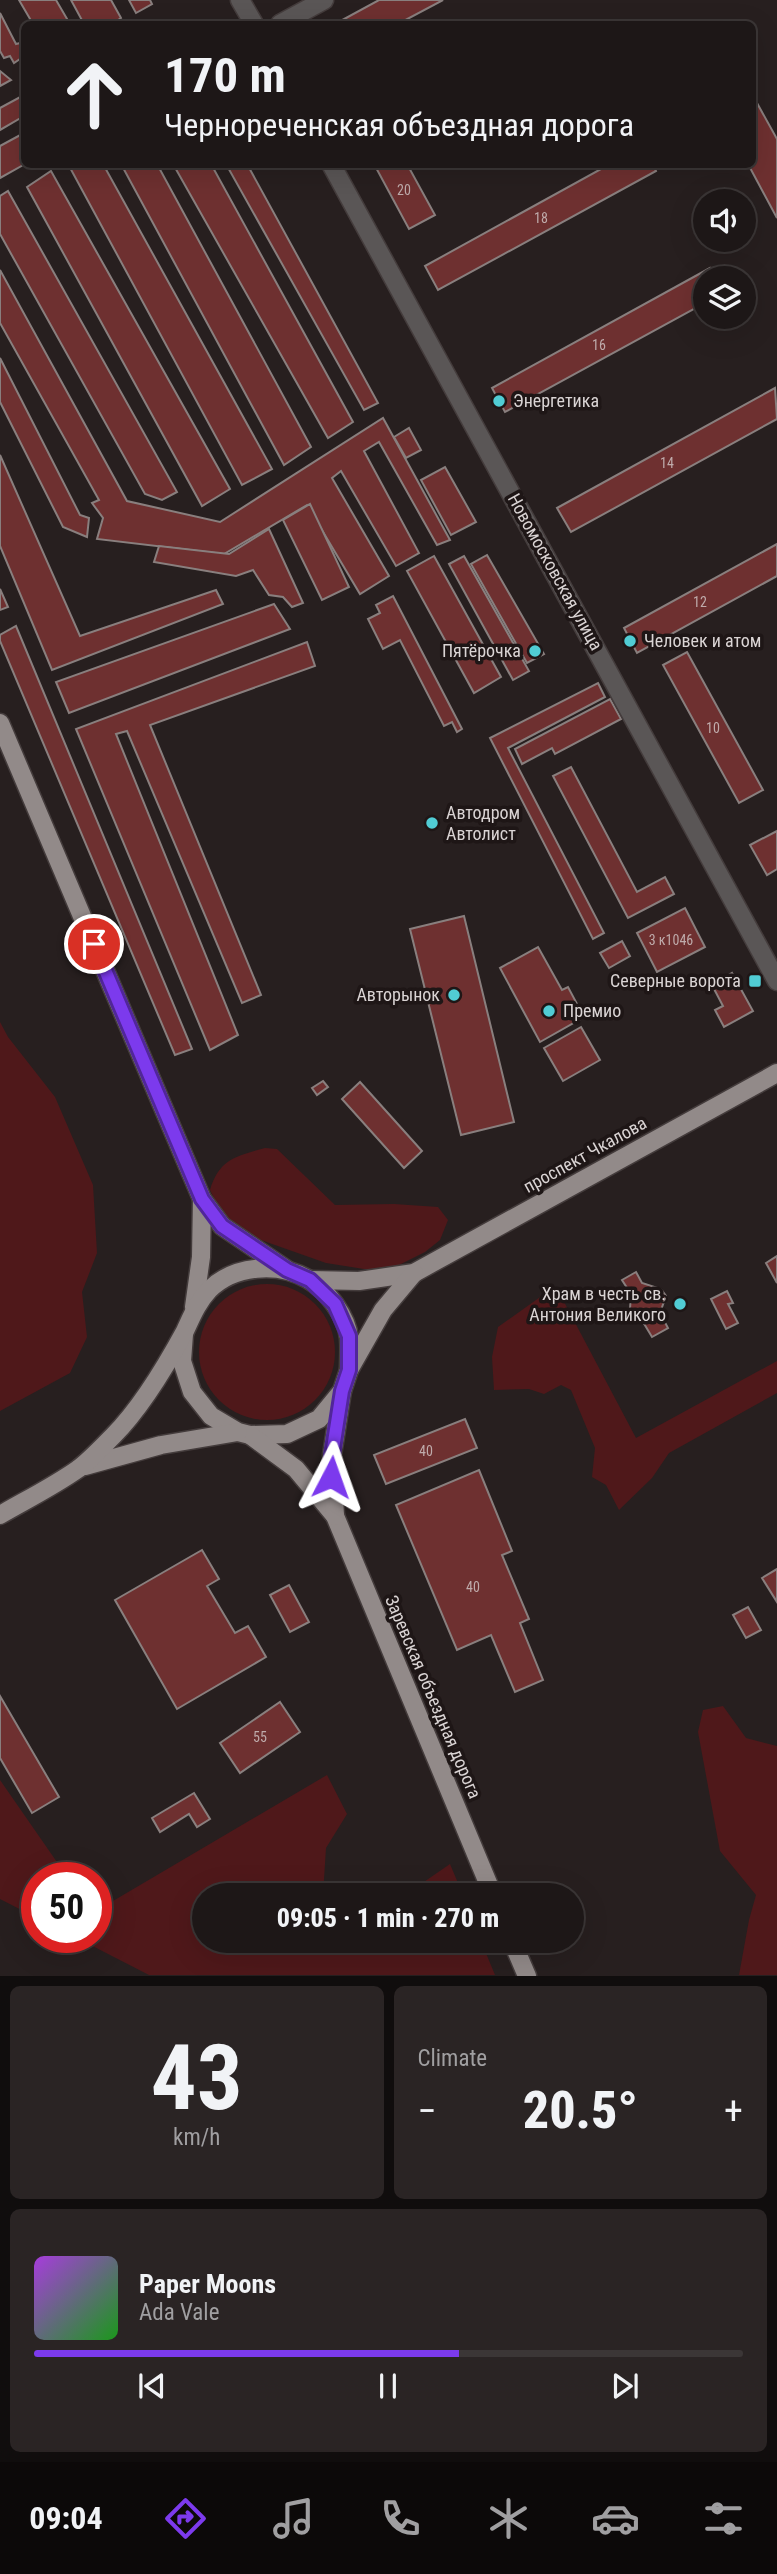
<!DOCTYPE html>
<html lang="en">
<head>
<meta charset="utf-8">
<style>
	body { margin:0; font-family:"Roboto Condensed",sans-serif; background:#2a2424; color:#f1f3f6; height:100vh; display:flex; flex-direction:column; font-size:26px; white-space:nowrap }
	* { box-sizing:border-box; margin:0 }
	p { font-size:23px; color:#a09fa1 }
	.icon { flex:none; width:38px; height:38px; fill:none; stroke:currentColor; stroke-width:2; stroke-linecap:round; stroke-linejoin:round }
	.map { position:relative; height:1976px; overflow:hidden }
	.panel { display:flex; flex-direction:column; gap:10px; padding:10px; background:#100d0d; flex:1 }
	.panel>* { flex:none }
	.top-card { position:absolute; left:21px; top:21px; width:735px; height:147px; border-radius:10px; box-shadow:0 7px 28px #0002,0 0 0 2px #3b3636; background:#1d1717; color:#f1f3f6; overflow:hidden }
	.buttons { position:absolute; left:693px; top:189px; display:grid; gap:14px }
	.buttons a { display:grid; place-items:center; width:63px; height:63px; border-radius:50%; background:#1d1717; box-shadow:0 7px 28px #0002,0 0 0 2px #3b3636; font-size:35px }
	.speed { position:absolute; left:21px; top:1862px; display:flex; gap:14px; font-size:35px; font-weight:700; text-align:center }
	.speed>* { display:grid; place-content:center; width:91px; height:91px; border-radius:50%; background:#1d1717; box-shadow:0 7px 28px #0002,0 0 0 2px #3b3636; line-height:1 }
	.speed .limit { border:10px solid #d22; background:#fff; color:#111 }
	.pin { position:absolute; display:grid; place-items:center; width:60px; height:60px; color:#fff; margin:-30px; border:4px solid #fff; border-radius:50%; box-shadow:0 2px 7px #0007 }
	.me { position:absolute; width:77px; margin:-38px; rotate:4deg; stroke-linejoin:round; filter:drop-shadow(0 0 5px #0008) }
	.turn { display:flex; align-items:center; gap:24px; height:147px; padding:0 28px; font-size:32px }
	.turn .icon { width:91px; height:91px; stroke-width:2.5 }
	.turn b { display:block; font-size:49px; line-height:60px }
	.big { font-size:52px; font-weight:800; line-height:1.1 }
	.panel .card { flex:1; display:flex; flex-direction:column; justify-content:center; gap:10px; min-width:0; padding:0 24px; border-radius:10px; background:#2a2424 }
	.panel .dial { align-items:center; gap:0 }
	.dial b { font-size:91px; line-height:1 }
	.song { display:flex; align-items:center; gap:21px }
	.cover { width:84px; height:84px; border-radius:10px; background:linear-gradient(135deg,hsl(280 70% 55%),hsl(120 70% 35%)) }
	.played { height:7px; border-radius:4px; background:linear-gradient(90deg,#7c3aed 60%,#3b3636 60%) }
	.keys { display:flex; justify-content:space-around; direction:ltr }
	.heat { display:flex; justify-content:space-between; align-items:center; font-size:38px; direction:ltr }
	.panel .tiles { flex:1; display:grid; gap:10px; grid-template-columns:1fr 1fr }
	.card:last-child { grid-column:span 2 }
	.trip { position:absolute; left:192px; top:1883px; width:392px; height:70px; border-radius:35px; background:#1d1717; box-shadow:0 7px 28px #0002,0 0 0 2px #3b3636; font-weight:800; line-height:70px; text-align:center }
	.tab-bar { display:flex; height:112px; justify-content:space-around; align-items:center; background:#0c0909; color:#a09fa1 }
	.tab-bar .icon { width:49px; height:49px }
	.tab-bar .current { color:#7c3aed }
	.tab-bar b { font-size:32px; color:#f1f3f6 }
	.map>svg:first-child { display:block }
</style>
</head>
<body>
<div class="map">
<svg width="777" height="1976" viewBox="0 0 777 1976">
	<rect width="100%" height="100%" fill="#271f1f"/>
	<g fill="#4f181a">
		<polygon points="0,1022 8,1037 55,1097 93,1185 97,1253 82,1292 87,1337 70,1373 0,1411"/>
		<path d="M265 1148 277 1149 335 1205 394 1204 438 1207 448 1220 440 1240 425 1252 391 1269H364L326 1263 258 1239 225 1221 210 1190C219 1159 237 1156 265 1148Z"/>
		<circle cx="267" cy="1352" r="68"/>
		<polygon points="550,1290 562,1298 636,1438 777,1361 777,1393 669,1453 652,1478 619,1510 606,1485 592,1477 595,1448 571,1390 561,1385 544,1394 529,1389 494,1390 492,1357 498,1327"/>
		<polygon points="723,1706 746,1738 777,1746 777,1975 739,1975 749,1920 756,1895 720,1851 698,1732 703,1710"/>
		<polygon points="327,1775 347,1814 326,1848 323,1895 205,1895 205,1941 481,1941 495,1975 149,1975 75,1937 96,1937 96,1911"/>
		<polygon points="0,1780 68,1878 37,1878 37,1918 0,1899"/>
		<polygon points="450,1864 463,1895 405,1895"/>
	</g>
	<g fill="#6e3030" stroke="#897f7e" stroke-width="2">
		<polygon points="19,0 56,0 70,24 33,24"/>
		<polygon points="71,0 111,0 121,18 112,24 84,24"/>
		<polygon points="129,0 150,0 152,4 136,13"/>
		<polygon points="379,0 443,0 398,24 335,24"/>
		<polygon points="0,13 16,44 24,42 24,66 20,59 14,63 10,56 4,58 0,51"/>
		<polygon points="0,71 11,80 0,86"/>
		<polygon points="752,94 777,139 777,218 748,164 752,164"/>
		<polygon points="24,95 24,116 0,130 0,108"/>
		<polygon points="24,133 25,164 0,178 0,146"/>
		<polygon points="68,164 103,164 272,469 242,485"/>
		<polygon points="121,164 157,164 311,447 284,465"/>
		<polygon points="173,164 211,164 353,422 328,438"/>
		<polygon points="226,164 247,164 378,403 364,410"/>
		<polygon points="374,164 407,164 435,215 409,229"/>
		<polygon points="610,164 653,164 656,171 438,290 425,266"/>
		<polygon points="51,171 230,489 202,506 27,187"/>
		<polygon points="8,191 177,492 162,500 145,494 0,234 0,196"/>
		<polygon points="710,268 715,278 705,278 705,303 505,412 492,388"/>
		<polygon points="0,270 127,501 220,522 383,418 450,540 437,545 379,442 364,451 419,553 396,566 341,471 332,478 389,576 360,594 307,505 224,554 97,539 103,518 92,503 99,500 0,323"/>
		<polygon points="0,358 80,515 89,518 87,537 63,527 0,402"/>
		<polygon points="775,388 777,419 571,532 557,508"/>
		<polygon points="409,428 421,450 406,458 394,437"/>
		<polygon points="0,455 80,636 216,590 223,604 52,670 0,546"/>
		<polygon points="445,467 476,522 451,535 421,480"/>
		<polygon points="310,504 349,587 322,600 283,520"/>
		<polygon points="269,529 303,603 292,607 283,597 269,595 253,570 236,576 154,562 159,546 229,554"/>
		<polygon points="777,544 777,576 637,653 624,628"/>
		<polygon points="487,555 544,654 527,663 471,564"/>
		<polygon points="434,556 501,677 474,693 407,571"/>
		<polygon points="464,556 529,671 513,680 449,564"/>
		<polygon points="0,589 8,607 0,610"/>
		<polygon points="393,596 462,729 457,732 452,722 444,726 400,640 383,649 368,619 380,613 376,605"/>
		<polygon points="274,604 290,629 69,713 56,682"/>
		<polygon points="16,626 192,1049 175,1055 0,641 0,635"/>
		<polygon points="307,642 315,666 150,725 261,995 242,1003 127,731 116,734 238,1035 210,1050 76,729"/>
		<polygon points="687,652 763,790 739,803 663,665"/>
		<polygon points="598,683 605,697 508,748 604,933 593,939 490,738"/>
		<polygon points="610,699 621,719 555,754 552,748 522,764 515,749"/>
		<polygon points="571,767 637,892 665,877 674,894 628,918 553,776"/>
		<polygon points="777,831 777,869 767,875 750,845"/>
		<polygon points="685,908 705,947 657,972 637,933"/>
		<polygon points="464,916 514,1122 461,1135 410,929"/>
		<polygon points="622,941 630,956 609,968 600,953"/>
		<polygon points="538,947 562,990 568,987 584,1017 540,1042 500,968"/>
		<polygon points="732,973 753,1011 724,1027 715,1010 723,1006 712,985"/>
		<polygon points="581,1027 600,1060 563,1081 544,1048"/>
		<polygon points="323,1081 328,1087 317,1095 312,1088"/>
		<polygon points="360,1082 422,1151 404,1168 342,1099"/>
		<polygon points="777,1256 777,1283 766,1263"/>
		<polygon points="636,1272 642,1283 661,1289 666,1296 660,1313 668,1328 652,1337 640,1317 630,1309 631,1294 622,1280"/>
		<polygon points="727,1291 733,1303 728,1304 738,1323 726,1329 711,1299"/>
		<polygon points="465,1419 477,1448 386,1484 374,1455"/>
		<polygon points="479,1470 512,1551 502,1555 529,1619 520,1623 543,1680 515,1692 491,1635 457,1650 396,1505"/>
		<polygon points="202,1550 219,1579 207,1586 235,1633 248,1626 266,1657 177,1709 115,1600"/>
		<polygon points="777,1569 777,1602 762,1578"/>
		<polygon points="289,1585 309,1622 290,1632 270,1595"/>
		<polygon points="748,1607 761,1630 746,1638 733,1615"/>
		<polygon points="0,1696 59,1797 32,1813 0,1758"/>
		<polygon points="280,1702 300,1732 240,1773 220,1743"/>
		<polygon points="194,1793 210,1819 197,1827 189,1814 160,1832 152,1818"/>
	</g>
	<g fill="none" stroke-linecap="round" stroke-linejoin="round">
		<g stroke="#443c3c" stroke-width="21">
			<g id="minor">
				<polyline points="240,0 254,24"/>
				<polyline points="280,24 324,0"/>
				<polyline points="331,164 777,981"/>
			</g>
		</g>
		<g stroke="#443c3c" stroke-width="21">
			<g id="major">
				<polyline points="0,723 202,1199 222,1226 287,1270"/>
				<polyline points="310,1280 359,1281 414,1273 777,1073"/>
				<polyline points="194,1307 201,1257 202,1199"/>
				<polyline points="184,1334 182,1361 192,1392 211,1416 238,1432 250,1435 287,1434 319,1419 342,1391 349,1370 383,1310 414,1273"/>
				<polyline points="250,1435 296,1469 335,1516 493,1895"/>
				<polyline points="85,1466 161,1445 238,1432"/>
				<path d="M0 1515C26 1500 54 1486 78 1469 90 1460 102 1447 113 1436 141 1408 166 1366 185 1331 192 1316 197 1303 209 1290 234 1265 278 1262 308 1279 327 1290 347 1316 349 1338 350 1349 349 1360 349 1370"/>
				<polyline points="335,1516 332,1455 342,1391"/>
				<polyline points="512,1941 527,1976"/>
			</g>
		</g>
		<use href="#minor" stroke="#5a5656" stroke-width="18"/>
		<use href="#major" stroke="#928a89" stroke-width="18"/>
	</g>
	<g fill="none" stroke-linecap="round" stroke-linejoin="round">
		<g stroke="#51269a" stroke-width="18">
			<polyline id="route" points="94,944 202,1199 222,1226 287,1270 310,1280 335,1304 349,1336 349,1370 342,1391 332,1455 331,1477"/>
		</g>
		<use href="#route" stroke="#7c3aed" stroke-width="12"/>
	</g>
	<g fill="#51ccd4" stroke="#1e1616" stroke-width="2.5">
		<circle cx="499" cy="401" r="7"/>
		<circle cx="630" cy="641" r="7"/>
		<circle cx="535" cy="651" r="7"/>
		<circle cx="432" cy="823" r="7"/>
		<rect x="748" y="974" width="14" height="14" rx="3.5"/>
		<circle cx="454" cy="995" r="7"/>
		<circle cx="549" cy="1011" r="7"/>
		<circle cx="680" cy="1304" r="7"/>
	</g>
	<g text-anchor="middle" stroke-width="7" stroke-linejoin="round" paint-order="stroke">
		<g font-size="14" fill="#bfabab">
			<text x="404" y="195">20</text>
			<text x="541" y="223">18</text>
			<text x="599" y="350">16</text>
			<text x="667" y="468">14</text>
			<text x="700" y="607">12</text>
			<text x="713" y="733">10</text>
			<text x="671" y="945">3 к1046</text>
			<text x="426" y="1456">40</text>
			<text x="473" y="1592">40</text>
			<text x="260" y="1742">55</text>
		</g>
		<g font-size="18" fill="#dad4d4" stroke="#1e1616" text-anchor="start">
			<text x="513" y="407">Энергетика</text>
			<text x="644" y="647">Человек и атом</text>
			<text x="521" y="657" text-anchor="end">Пятёрочка</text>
			<text x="446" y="819">Автодром<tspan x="446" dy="21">Автолист</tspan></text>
			<text x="741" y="987" text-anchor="end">Северные ворота</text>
			<text x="440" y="1001" text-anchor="end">Авторынок</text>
			<text x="563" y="1017">Премио</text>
			<text x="666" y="1300" text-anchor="end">Храм в честь св.<tspan x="666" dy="21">Антония Великого</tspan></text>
		</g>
		<g font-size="18" fill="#dad4d4" stroke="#1e1616">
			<text transform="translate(555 572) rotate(61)" y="6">Новомосковская улица</text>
			<text transform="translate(585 1155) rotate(-29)" y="6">проспект Чкалова</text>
			<text transform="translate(433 1697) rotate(67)" y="6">Заревская объездная дорога</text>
		</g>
	</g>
</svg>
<div class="buttons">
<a><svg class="icon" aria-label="sound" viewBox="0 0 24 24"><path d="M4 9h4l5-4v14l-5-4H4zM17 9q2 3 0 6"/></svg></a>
<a><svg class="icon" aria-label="layers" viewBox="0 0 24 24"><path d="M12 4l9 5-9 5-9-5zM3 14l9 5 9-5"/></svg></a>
</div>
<div class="speed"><div class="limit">50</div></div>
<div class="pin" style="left:94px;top:944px;background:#d93025"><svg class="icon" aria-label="arrive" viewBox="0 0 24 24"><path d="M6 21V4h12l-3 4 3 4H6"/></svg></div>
<svg class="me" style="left:331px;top:1477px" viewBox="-20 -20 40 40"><path d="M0-17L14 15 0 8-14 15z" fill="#7c3aed" stroke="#fff" stroke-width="4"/></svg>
<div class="trip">09:05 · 1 min · 270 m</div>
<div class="top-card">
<div class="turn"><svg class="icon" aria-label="ahead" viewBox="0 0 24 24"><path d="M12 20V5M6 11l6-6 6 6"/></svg><div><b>170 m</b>Чернореченская объездная дорога</div></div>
</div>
</div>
<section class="panel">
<div class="tiles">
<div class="card dial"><b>43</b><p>km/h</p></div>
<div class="card"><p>Climate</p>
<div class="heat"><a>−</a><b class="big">20.5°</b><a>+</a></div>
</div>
<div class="card">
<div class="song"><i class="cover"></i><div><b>Paper Moons</b><p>Ada Vale</p></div></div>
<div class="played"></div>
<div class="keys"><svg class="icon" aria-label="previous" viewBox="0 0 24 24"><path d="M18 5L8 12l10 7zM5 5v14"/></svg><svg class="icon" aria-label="pause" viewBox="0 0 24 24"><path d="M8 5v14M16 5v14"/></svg><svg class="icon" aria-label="next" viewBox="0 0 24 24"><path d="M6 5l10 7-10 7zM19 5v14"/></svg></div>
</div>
</div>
</section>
<nav class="tab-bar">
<b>09:04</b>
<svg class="icon current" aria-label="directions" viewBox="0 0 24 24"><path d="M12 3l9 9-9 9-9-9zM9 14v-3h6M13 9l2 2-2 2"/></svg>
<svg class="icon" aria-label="music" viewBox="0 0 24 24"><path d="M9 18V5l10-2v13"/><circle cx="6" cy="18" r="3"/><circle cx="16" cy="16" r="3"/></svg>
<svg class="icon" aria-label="phone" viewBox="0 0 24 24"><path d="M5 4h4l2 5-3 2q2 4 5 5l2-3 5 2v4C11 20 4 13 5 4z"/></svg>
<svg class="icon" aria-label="climate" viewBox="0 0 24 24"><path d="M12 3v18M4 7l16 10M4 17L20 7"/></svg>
<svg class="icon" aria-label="car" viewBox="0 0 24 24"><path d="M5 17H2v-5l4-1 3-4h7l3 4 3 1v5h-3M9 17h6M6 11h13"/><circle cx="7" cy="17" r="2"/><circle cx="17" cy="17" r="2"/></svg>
<svg class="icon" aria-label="filters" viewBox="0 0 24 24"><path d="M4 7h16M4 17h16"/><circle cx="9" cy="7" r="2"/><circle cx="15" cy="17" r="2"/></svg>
</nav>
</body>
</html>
